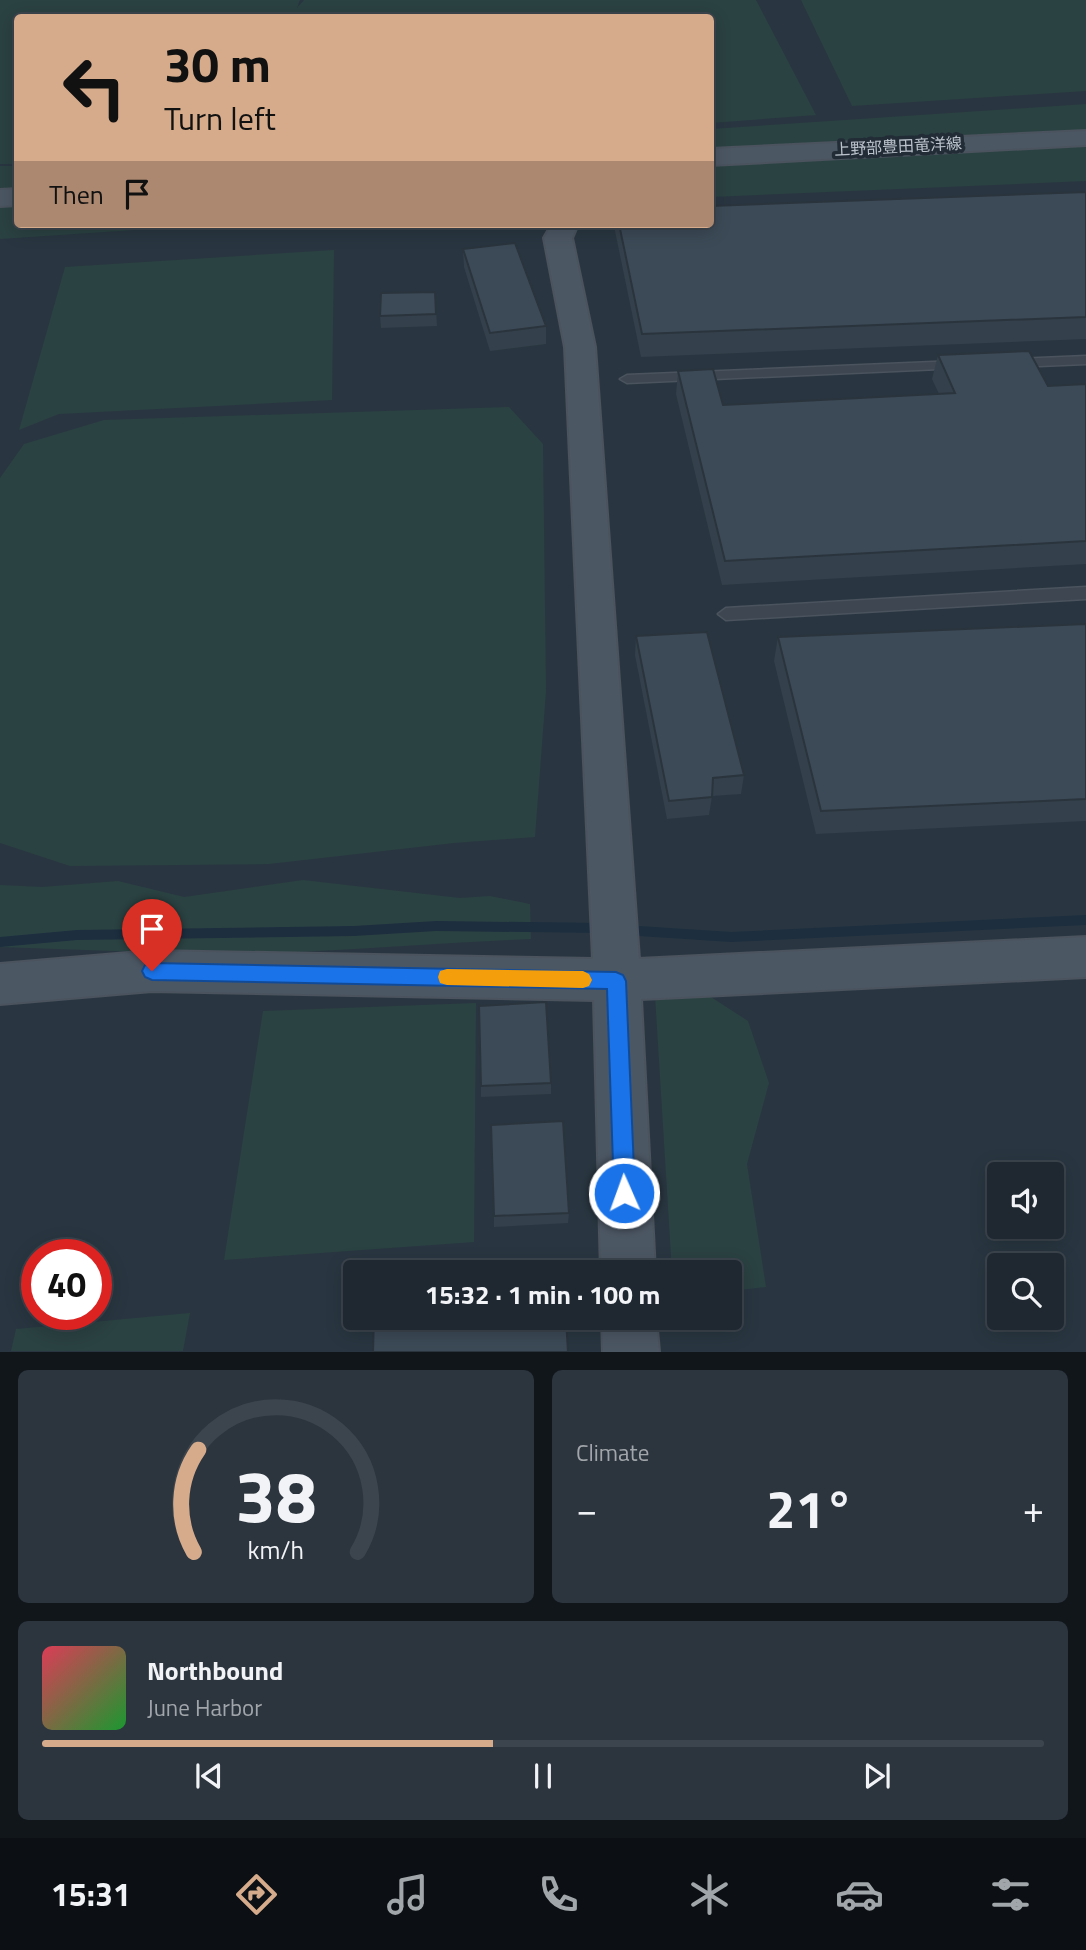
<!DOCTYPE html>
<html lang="en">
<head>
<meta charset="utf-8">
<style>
	body { margin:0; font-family:"Titillium Web","Noto Sans JP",sans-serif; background:#2c343d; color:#f1f3f6; height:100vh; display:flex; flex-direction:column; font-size:26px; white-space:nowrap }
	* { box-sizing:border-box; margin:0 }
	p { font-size:23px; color:#a1a6ab }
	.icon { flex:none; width:38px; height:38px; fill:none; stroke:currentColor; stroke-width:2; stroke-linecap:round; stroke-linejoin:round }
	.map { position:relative; height:1352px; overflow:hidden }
	.side { display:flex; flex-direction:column; gap:18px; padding:18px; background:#11161b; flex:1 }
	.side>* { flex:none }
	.top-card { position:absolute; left:14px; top:14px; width:700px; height:214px; border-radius:7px; box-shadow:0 4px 18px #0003,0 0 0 2px #3c444d; background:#d6ab8b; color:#111; overflow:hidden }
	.tools { position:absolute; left:987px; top:1162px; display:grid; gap:14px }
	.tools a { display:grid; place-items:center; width:77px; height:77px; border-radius:7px; background:#1f2831; box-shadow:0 4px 18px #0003,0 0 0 2px #3c444d; font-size:35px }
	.speed { position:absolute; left:21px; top:1239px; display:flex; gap:14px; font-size:35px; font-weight:700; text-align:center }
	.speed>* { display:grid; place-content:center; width:91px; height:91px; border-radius:50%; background:#1f2831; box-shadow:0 4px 18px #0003,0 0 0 2px #3c444d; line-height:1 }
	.speed .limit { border:10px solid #d22; background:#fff; color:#111 }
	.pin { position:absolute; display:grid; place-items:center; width:60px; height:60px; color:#fff; margin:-72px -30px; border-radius:50% 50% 50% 0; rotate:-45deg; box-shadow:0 0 7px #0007 }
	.pin .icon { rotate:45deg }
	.me { position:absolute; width:77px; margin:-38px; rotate:358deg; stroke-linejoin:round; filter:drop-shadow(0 0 5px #0008) }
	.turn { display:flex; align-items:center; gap:24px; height:147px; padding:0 35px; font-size:32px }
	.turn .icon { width:91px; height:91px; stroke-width:2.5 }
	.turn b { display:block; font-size:49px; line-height:60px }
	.then { display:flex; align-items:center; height:66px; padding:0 35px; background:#0003; gap:14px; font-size:26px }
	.big { font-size:52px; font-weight:700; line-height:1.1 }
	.side .card { flex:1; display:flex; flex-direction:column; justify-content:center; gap:10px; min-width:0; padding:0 24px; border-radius:10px; background:#2c343d }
	.side .dial { align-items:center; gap:0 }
	.dial svg { height:182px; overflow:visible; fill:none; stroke:#3c444d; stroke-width:7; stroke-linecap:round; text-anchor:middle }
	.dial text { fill:#f1f3f6; stroke:none }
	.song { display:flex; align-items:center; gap:21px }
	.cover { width:84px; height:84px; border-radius:10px; background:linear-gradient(135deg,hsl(350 70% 55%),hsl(130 70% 35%)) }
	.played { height:7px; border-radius:4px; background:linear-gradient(90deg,#d6ab8b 45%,#3c444d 45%) }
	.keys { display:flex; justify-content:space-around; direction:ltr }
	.heat { display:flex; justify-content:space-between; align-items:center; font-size:38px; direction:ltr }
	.side .tiles { flex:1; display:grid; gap:18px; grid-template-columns:1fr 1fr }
	.card:last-child { grid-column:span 2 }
	.trip { position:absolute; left:343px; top:1260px; width:399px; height:70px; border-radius:7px; background:#1f2831; box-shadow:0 4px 18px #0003,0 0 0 2px #3c444d; font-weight:700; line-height:70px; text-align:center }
	.menu { display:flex; height:112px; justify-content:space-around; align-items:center; background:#0c1014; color:#a1a6ab }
	.menu .icon { width:49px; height:49px }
	.menu .on { color:#d6ab8b }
	.menu b { font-size:32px; color:#f1f3f6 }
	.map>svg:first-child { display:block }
</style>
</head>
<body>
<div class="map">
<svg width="1086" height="1352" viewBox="0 0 1086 1352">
	<rect width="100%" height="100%" fill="#293641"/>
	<g fill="#2b4242">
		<polygon points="0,0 300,0 297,8 304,0 756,0 816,115 711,123 710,18 18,18 17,164 0,164"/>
		<polygon points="801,0 1086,0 1086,91 852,106"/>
		<polygon points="1086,104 1086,181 711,197 711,129"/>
		<polygon points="0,166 17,166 18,224 225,224 0,239"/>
		<polygon points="334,250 332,400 59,414 19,430 65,267"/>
		<polygon points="509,407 543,444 546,691 535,837 454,843 269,864 70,866 0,843 0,478 24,444 104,420"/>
		<path d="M303 880 460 898 490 896 530 904 531 939C453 942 375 948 297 952 199 956 99 950 0 947V885L42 887 118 881 184 897Z"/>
		<polygon points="680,977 748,1021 769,1083 747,1164 766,1287 730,1291 730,1272 672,1272 654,979"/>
		<polygon points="476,1003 474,1242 224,1260 263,1011"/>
		<polygon points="190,1313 183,1351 11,1351 16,1329"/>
	</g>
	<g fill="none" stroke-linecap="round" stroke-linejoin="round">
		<g fill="#1d2e3f" fill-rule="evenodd">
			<polygon points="1086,915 1086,925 731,942 624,935 620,934 618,930 620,926 624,925 731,932"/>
			<polygon points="436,921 604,923 608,924 610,928 608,932 604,933 436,931 354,936 77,940 0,947 0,937 77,930 354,926"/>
		</g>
		<g stroke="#4a535e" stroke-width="3">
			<g id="lane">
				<polygon points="1086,356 1086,364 1013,367 1006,363 1013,359"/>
				<polygon points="957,361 964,365 962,368 627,383 620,379 627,375"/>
				<polygon points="1086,587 1086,599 726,620 718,614 726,608"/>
			</g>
		</g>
		<g stroke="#4a535e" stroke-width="4">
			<g id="secondary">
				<polygon points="1086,131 1086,145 710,165 710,149"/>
				<polygon points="18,189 18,205 0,206 0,190"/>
				<polygon points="552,224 578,224 572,238 595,347 639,959 1086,937 1086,977 641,999 655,1272 601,1272 594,1000 152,991 0,1004 0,964 152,951 593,959 565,347 544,238"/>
				<polygon points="602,1318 656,1318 659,1352 603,1352"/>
			</g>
		</g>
		<use href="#lane" fill="#3e4751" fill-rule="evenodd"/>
		<use href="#secondary" fill="#4c5764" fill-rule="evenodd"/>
	</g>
	<g fill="#34404b">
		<polygon points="1086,192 1086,339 641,357 615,231 615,224 710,224"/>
		<polygon points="463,249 546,326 546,344 490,351 464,267"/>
		<polygon points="435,292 437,326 381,328 380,316"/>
		<polygon points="938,355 1048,386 1086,384 1086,564 722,585 676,394 678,371 723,405 939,394 932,379"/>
		<polygon points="1086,624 1086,821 816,834 774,661 778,637"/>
		<polygon points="636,636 744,775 741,794 712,796 709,815 667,819 635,655"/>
		<polygon points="551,1083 551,1094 481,1097 481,1086"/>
		<polygon points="569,1213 568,1223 494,1227 494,1216"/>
	</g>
	<g fill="#3c4a57" stroke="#2a343d" stroke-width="2">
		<polygon points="1086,192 1086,317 642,334 619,224 710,224 710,206"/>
		<polygon points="515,243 546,326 490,333 463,249"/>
		<polygon points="435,292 436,314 380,316 381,293"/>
		<polygon points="1029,351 1048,386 1086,384 1086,541 725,561 678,371 713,369 723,405 955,393 938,355"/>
		<polygon points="1086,624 1086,799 821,811 778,637"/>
		<polygon points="707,632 744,775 713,778 712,797 669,801 636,636"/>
		<polygon points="546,1002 551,1083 481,1086 479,1006"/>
		<polygon points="563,1121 569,1213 494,1216 491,1125"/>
		<polygon points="374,1318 473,1318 473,1325 566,1319 568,1352 373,1352"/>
	</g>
	<polygon fill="#1a73e8" stroke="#114b97" stroke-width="2" points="152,963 616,972 623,975 626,981 635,1193 632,1200 624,1203 617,1200 614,1193 607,989 152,980 145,977 142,971 145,965"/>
	<polygon fill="#f59e0b" points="447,969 583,971 589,974 592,980 589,986 583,988 447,985 440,983 438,977 440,971"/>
	<g text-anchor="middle" stroke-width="7" stroke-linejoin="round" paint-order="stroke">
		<g font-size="16" fill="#bbc2cb" stroke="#222c37">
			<text transform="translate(898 146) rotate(-3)" y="6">上野部豊田竜洋線</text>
		</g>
	</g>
</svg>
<div class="tools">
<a><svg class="icon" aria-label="sound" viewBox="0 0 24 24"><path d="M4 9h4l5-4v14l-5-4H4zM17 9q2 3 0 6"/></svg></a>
<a><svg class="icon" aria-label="search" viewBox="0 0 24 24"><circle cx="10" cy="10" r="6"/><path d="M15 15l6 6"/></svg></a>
</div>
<div class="speed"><div class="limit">40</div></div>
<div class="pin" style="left:152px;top:971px;background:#d93025"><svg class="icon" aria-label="arrive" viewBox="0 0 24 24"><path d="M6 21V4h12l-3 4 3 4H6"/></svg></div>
<svg class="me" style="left:624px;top:1193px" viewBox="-20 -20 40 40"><circle r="17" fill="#1a73e8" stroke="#fff" stroke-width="3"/><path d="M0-11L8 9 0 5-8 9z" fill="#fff"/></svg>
<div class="trip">15:32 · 1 min · 100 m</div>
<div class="top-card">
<div class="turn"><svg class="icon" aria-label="left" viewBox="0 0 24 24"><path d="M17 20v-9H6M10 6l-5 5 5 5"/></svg><div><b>30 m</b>Turn left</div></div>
<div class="then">Then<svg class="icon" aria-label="arrive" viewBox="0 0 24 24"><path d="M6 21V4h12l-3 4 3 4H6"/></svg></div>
</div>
</div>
<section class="side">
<div class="tiles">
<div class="card dial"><svg viewBox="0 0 100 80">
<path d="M14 69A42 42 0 1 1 86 69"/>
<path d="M14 69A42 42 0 0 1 16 24" stroke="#d6ab8b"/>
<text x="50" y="56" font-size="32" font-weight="700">38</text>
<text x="50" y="72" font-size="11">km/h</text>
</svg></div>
<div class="card"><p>Climate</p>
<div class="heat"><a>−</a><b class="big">21°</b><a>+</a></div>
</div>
<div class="card">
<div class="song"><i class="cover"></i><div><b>Northbound</b><p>June Harbor</p></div></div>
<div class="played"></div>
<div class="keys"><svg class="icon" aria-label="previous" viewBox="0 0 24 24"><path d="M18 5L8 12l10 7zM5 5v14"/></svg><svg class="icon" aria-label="pause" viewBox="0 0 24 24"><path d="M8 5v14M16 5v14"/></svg><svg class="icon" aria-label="next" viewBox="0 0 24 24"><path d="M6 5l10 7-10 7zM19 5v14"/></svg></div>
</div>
</div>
</section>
<nav class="menu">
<b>15:31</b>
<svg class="icon on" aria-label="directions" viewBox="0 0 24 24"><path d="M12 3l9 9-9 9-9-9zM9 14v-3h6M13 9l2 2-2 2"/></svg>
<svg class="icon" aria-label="music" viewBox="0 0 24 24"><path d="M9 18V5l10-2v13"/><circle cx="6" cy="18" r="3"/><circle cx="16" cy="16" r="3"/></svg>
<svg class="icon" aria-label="phone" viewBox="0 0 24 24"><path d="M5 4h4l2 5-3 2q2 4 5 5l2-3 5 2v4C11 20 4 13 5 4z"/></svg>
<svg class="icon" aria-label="climate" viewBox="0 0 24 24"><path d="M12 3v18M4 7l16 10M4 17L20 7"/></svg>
<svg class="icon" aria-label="car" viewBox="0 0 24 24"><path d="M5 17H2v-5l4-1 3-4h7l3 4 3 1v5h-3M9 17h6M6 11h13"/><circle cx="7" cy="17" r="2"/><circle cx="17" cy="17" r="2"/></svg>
<svg class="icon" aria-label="filters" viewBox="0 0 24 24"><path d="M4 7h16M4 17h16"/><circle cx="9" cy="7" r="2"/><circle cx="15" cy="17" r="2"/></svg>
</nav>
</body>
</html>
